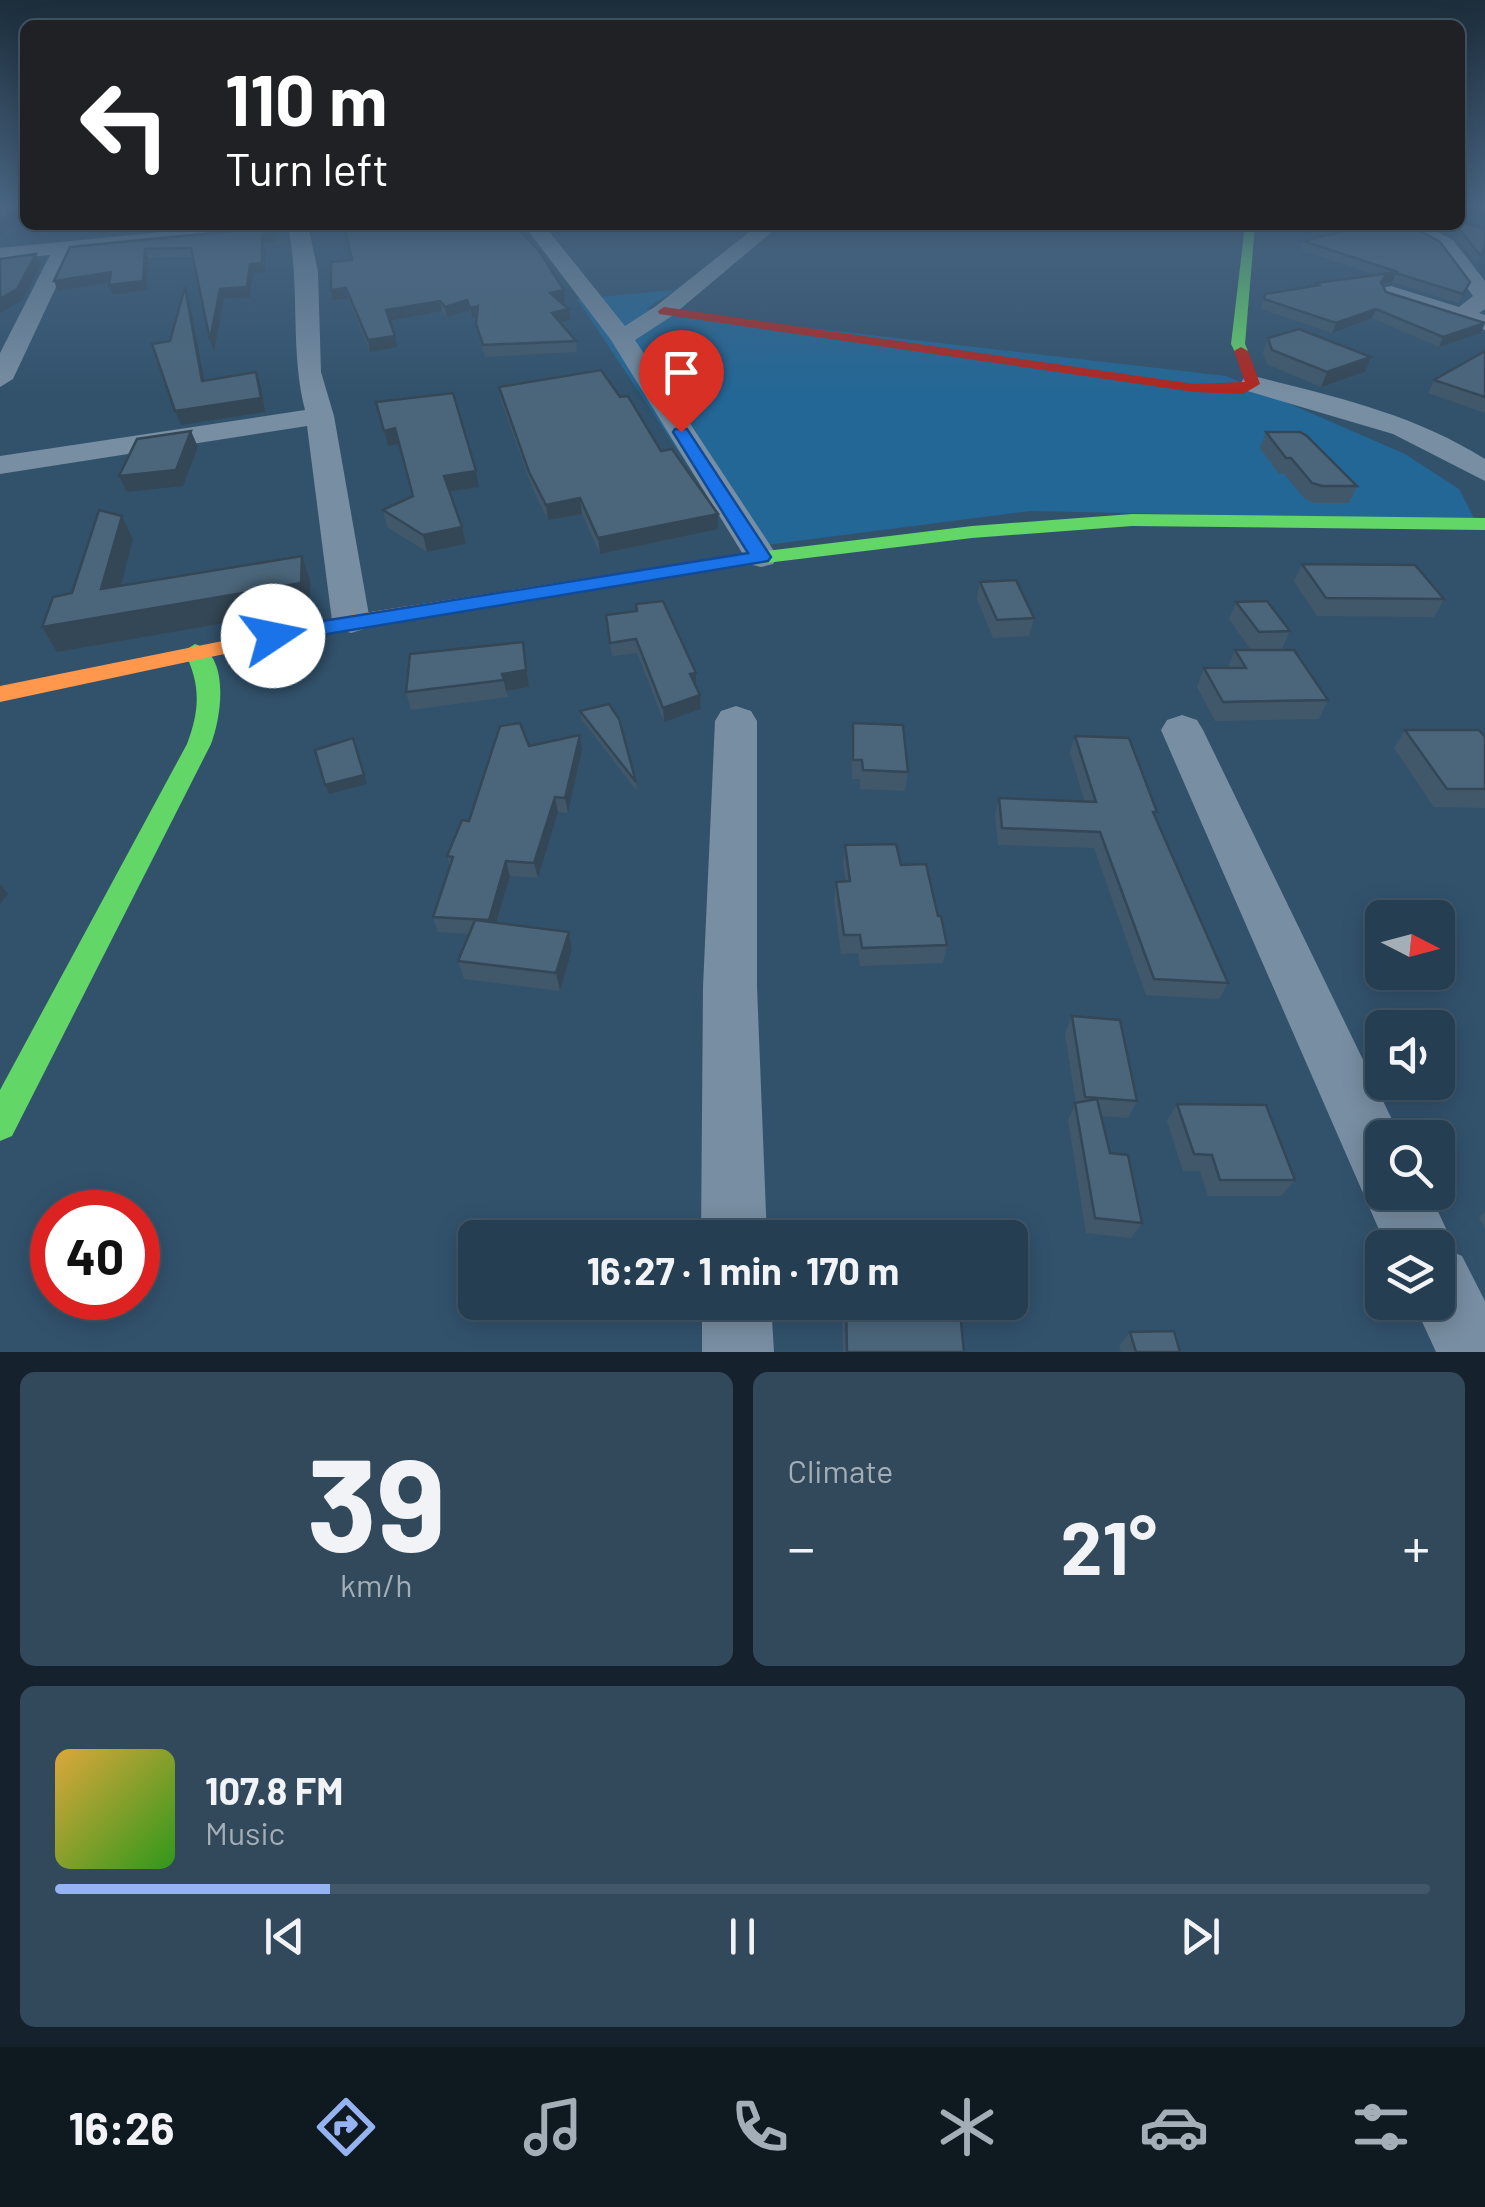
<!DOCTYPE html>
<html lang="en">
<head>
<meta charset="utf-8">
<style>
	body { margin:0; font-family:Barlow,sans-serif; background:#32495b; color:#f1f3f6; height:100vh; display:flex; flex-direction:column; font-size:38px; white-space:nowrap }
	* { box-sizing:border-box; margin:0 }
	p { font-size:32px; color:#a4aeb7 }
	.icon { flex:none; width:55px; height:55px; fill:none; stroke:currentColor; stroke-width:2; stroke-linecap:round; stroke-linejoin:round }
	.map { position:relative; height:1352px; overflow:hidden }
	.details { display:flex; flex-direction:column; gap:20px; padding:20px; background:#15222d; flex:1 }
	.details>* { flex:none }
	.hud { position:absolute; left:20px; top:20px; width:1445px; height:210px; border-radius:15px; box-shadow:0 5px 25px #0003,0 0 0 2px #425768; background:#202124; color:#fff; overflow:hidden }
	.needle { width:65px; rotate:96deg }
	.buttons { position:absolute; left:1365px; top:900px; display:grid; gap:20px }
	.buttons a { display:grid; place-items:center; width:90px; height:90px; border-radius:15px; background:#263e51; box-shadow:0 5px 25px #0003,0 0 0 2px #425768; font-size:50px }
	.speed { position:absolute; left:30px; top:1190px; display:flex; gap:20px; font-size:50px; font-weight:700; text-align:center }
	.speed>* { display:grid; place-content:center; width:130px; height:130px; border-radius:50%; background:#263e51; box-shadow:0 5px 25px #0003,0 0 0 2px #425768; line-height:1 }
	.speed .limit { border:15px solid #d22; background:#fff; color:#111 }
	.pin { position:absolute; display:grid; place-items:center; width:85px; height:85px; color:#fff; margin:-102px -42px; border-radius:50% 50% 50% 0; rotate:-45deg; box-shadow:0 0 10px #0007 }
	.pin .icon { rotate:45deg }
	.me { position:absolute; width:110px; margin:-55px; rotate:79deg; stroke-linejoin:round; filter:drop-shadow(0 0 8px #0008) }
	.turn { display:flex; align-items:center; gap:35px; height:210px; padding:0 40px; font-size:45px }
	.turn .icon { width:130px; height:130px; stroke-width:2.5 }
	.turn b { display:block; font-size:70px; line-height:85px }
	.big { font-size:75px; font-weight:700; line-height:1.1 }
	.details .widget { flex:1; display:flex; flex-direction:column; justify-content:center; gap:15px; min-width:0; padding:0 35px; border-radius:15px; background:#32495b }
	.details .dial { align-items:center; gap:0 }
	.dial b { font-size:130px; line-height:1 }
	.song { display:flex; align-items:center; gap:30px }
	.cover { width:120px; height:120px; border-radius:15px; background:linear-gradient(135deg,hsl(40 70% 55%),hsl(110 70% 35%)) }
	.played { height:10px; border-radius:5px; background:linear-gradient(90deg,#95b2f1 20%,#425768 20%) }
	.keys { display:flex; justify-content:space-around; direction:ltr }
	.heat { display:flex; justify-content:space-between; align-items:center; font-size:55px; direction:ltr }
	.details .tiles { flex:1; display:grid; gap:20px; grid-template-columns:1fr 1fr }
	.widget:last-child { grid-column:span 2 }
	.trip { position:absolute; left:458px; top:1220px; width:570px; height:100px; border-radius:15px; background:#263e51; box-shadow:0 5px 25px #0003,0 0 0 2px #425768; font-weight:700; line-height:100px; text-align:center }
	.dock { display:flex; height:160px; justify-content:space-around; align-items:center; background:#0f1920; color:#a4aeb7 }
	.dock .icon { width:70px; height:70px }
	.dock .current { color:#95b2f1 }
	.dock b { font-size:45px; color:#f1f3f6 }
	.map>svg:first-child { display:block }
</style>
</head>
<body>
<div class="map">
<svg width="1485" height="1352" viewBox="0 0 1485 1352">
	<rect width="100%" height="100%" fill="#32526c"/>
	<polygon fill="#236796" points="675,290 646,309 1226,376 1405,454 1459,489 1475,520 1030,511 743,548 577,299"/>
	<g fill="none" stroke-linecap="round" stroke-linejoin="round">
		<g fill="#788ea2" fill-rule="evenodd">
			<path d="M233 225H308L318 272 321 372 334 416 370 621 364 629 351 633 338 629 332 621 307 426 0 474V456L305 410C290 351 300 291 289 231L72 253 13 379 0 387V353L50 255 0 260V248Z"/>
			<polygon points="524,225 544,225 625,326 656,306 758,225 780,225 672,316 635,340 778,557 773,564 761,567 749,564 611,340"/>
			<polygon points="1398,225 1423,225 1453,240 1485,281 1485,309 1479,313 1485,315 1485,330 1383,298 1380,293 1383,288 1391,286 1459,307 1473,296 1439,248"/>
			<path d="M1253 376C1333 396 1414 414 1485 459V481L1393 434 1244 390 1240 384 1244 378Z"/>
			<polygon points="736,706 751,711 757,721 757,987 767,1238 701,1238 703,987 715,721 721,711"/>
			<polygon points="1182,715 1197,720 1203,730 1401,1138 1382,1138 1382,1192 1429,1192 1455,1248 1453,1252 1462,1256 1485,1301 1485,1352 1436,1352 1413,1302 1438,1302 1438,1248 1387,1248 1161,730 1167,720"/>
			<polygon points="702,1302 771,1302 774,1352 702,1352"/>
		</g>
		<g fill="#63d668" fill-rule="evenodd">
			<polygon points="1245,225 1255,225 1245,344 1248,351 1241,355 1236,354 1231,344"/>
			<polygon points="1132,514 1485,518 1485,530 1132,526 972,538 742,566 732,560 742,554 972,526"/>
			<path d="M195 644C231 655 221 718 211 744L12 1136 0 1141V1090L187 744C200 710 201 684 184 651Z"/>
		</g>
		<polygon fill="#ff974d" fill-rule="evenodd" points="742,554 749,556 752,560 749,564 351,627 0,702 0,686 351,615"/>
		<polygon fill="#b3261e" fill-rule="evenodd" points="664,307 1194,384 1245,382 1234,351 1241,347 1248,351 1260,384 1243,394 1194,392 659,314 658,311"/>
	</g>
	<g fill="#40586a">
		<polygon points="1330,225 1409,225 1465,292 1458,303 1392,282 1382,285 1386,292 1481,333 1439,347 1372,318 1332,333 1261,309 1265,294 1315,286 1316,283 1376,275 1300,250 1303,241 1346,231"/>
		<polygon points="1431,225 1460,225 1485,246 1477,264 1455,237"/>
		<polygon points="274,227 277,242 265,243 265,272 253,274 250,297 224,299 214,351 193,257 148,258 147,290 113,295 109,282 58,291 70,247"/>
		<polygon points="352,260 565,301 560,302 570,320 560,322 576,341 577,352 485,357 478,335 476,324 477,318 472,318 469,310 447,317 442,311 389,320 397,347 370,352 348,298 333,300"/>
		<polygon points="1268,338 1365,372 1321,387 1267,364 1263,353"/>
		<polygon points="1485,351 1485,413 1428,393 1434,380"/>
		<polygon points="499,387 620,397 661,451 718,514 718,529 600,554 582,514 548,520 532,487 501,401"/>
		<polygon points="376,402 479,487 449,492 462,527 466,544 427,552 387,527 383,510 413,496 399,444 388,446"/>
		<polygon points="1266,432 1357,486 1349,503 1315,503 1305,499 1284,474 1279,474 1260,448"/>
		<polygon points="1302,564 1444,599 1434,617 1317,616 1294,581"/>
		<polygon points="980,582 1034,618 1029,636 993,638 977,599"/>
		<polygon points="1236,602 1290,631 1282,649 1251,650 1229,619"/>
		<polygon points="606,615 696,687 700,695 701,709 664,722 637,653 612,656"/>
		<polygon points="523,642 529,687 506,691 508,697 411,710 406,692"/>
		<polygon points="1235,650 1328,700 1319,719 1215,721 1197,687 1204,668 1228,668"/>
		<polygon points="580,711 636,782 637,791 582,720"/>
		<polygon points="853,723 908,772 905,791 860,789 860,779 852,779 851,742"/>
		<polygon points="1405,730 1485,737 1485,808 1434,807 1394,748"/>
		<polygon points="580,735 582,750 568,813 558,812 538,878 510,876 497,923 569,932 572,950 560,991 464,979 458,961 469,934 438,932 433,917 450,865 447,856 469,821 529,746"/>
		<polygon points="1075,736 1157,812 1155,817 1228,983 1219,999 1146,995 1094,848 998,845 995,815 999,798 1085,802 1070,753"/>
		<polygon points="845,845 901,865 938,916 947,945 943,963 860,966 858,953 841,954 834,900 836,882 846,881 843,864"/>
		<polygon points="1072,1016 1137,1101 1128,1118 1101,1116 1110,1153 1142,1223 1131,1238 1086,1233 1068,1120 1076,1103 1065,1034"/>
		<polygon points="1177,1104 1295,1180 1281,1196 1208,1196 1200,1171 1183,1171 1167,1121"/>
		<polygon points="1485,1212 1485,1229 1479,1217"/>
		<polygon points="841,1302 959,1302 964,1352 843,1352"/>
		<polygon points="1130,1332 1180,1352 1121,1352 1119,1346"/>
	</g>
	<g fill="#344756">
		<polygon points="19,206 24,206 25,214 0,236 0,222"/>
		<polygon points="99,225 195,225 102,234"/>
		<polygon points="274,227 277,242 265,243 265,272 253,274 250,297 224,299 214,351 210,340 220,289 250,264 262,234"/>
		<polygon points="145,249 148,258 147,290 113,295 109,285"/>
		<polygon points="36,254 41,265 23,300 0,313 0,299"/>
		<polygon points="111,272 115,281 58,291 54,281"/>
		<polygon points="1396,273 1392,282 1382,284 1381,282 1386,275"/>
		<polygon points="185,287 189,299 207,394 202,381"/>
		<polygon points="346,288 348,298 333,300 331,290"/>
		<polygon points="564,290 565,301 551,304 550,293"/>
		<polygon points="467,300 469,310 447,317 445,307"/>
		<polygon points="440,301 442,311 388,321 386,310"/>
		<polygon points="478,306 480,317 472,318 470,308"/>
		<polygon points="569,309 570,320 554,324 552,313"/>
		<polygon points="1376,309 1372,318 1332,333 1336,323"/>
		<polygon points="1485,323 1481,333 1439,347 1443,337"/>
		<polygon points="395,336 397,347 370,352 368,340"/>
		<polygon points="1371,357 1365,372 1321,387 1327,372"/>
		<polygon points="256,372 261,386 265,412 181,425 175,411"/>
		<polygon points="395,428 399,444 388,446 384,431"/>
		<polygon points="191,431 198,447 183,486 127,492 119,476"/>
		<polygon points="476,471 479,487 447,492 444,476"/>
		<polygon points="580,498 582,514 548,520 546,505"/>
		<polygon points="718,514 718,529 600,554 598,538"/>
		<polygon points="122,516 133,539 114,613 101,589"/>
		<polygon points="462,527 466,544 427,552 423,535"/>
		<polygon points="302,556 310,580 310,608 57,652 42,627"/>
		<polygon points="523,642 529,687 506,691 502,674"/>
		<polygon points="696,673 696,687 690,674"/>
		<polygon points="700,695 701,709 664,722 663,708"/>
		<polygon points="580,735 582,750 568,813 565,798"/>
		<polygon points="353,738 367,784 329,794 325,785"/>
		<polygon points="555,797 558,812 538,878 534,863"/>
		<polygon points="506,861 510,876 493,935 489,920"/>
		<polygon points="1,885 8,894 0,904 0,886"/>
		<polygon points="569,932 572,950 560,991 556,973"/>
	</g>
	<g fill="#4b667b" stroke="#344756" stroke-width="2.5">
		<polygon points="0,206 19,206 0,222"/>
		<polygon points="1460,221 1485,229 1485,246 1481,256 1458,228 1451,225 1460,225"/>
		<polygon points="344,225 515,225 539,251 564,290 550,293 569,309 552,313 576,341 483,345 476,324 478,306 470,308 467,300 445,307 440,301 386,310 395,336 368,340 346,288 331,290 331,262 352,260"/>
		<polygon points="1356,225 1409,225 1440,242 1470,282 1463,294 1396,273 1386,275 1381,282 1386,292 1485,323 1443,337 1376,309 1336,323 1264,299 1265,294 1319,285 1316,283 1398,272 1303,241 1361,227"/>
		<polygon points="274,227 275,232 262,234 262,263 250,264 247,287 220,289 210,340 191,248 145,249 143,281 109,285 111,272 54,281 70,247"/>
		<polygon points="36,254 17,289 0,299 0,259"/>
		<polygon points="185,287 202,381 256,372 261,398 175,411 152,344 170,341"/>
		<polygon points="1299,329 1371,357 1327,372 1272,350 1268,338"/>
		<polygon points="1485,351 1485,397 1434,380"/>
		<polygon points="601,370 620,397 628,396 661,451 672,449 718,514 598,538 580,498 546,505 529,472 499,387"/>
		<polygon points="453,393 476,471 444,476 462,527 423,535 383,510 413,496 395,428 384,431 376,402"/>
		<polygon points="191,431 176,470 119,476 137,439"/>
		<polygon points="1266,432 1300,432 1307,436 1357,486 1322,486 1312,483 1291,458 1286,458"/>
		<polygon points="99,510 122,516 101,589 302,556 301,583 42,627 53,597 72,593"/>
		<polygon points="1302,564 1415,565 1444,599 1326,598"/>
		<polygon points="1016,580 1034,618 997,620 980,582"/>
		<polygon points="663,601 696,673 690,674 700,695 663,708 636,639 610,643 606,615 637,611 636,604"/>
		<polygon points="1267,601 1290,631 1259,632 1236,602"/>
		<polygon points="523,642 526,670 502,674 504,680 406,692 410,654"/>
		<polygon points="1235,650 1294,650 1328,700 1223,702 1204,668 1246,668"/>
		<polygon points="609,704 619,719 636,782 580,711"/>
		<polygon points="520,723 529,746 580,735 565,798 555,797 534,863 506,861 489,920 433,917 453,857 447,856 462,820 469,821 500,726"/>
		<polygon points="853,723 903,725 908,772 863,770 862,760 853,760"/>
		<polygon points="1405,730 1479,730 1485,737 1485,789 1447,789"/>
		<polygon points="1075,736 1129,738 1157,812 1153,812 1228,983 1154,979 1100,832 1002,828 999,798 1096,802"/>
		<polygon points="353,738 364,775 325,785 315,750"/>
		<polygon points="896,844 901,865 926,864 938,916 941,916 947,945 862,948 860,935 844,935 836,882 850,881 845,845"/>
		<polygon points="475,920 569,932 556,973 458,961"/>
		<polygon points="1072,1016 1120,1020 1137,1101 1085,1097"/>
		<polygon points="1097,1099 1110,1153 1128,1155 1142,1223 1095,1218 1075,1103"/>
		<polygon points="1177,1104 1266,1105 1295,1180 1220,1180 1212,1155 1194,1154"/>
		<polygon points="846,1302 959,1302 964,1352 847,1352"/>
		<polygon points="1174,1331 1180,1352 1136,1352 1130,1332"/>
	</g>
	<linearGradient id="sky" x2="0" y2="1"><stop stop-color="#1c2d3b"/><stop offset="0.52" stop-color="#496683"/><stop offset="1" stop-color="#496683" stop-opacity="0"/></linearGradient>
	<rect width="1485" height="395" fill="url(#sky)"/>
	<polygon fill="#1a73e8" stroke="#114b97" stroke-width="2.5" points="675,429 687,429 771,557 768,561 273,643 262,636 273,629 748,553 673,432"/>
</svg>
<div class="buttons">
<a><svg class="needle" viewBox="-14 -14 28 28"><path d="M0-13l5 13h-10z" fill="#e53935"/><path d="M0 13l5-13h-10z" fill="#a4aeb7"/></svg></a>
<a><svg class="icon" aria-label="sound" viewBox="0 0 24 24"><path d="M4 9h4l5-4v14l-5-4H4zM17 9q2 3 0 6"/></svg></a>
<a><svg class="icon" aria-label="search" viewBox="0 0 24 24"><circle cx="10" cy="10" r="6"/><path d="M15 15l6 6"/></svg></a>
<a><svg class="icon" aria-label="layers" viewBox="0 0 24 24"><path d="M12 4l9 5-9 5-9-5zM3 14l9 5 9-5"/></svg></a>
</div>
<div class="speed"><div class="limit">40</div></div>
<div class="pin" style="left:681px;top:432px;background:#d93025"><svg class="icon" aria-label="arrive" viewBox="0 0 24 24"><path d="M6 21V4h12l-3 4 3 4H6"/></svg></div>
<svg class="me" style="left:273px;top:636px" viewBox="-20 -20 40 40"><circle r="19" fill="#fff"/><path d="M0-13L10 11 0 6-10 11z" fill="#1a73e8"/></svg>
<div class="trip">16:27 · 1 min · 170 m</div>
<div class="hud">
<div class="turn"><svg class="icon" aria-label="left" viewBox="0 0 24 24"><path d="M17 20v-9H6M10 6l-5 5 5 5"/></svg><div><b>110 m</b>Turn left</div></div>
</div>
</div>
<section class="details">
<div class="tiles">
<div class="widget dial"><b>39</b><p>km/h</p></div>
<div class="widget"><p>Climate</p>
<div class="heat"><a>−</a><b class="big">21°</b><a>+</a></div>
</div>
<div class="widget">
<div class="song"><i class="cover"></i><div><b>107.8 FM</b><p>Music</p></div></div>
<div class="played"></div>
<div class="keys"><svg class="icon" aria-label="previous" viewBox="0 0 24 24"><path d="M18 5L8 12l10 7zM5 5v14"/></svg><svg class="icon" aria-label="pause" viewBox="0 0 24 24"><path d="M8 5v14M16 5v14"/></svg><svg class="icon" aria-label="next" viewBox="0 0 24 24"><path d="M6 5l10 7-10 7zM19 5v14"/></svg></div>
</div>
</div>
</section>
<nav class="dock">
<b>16:26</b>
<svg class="icon current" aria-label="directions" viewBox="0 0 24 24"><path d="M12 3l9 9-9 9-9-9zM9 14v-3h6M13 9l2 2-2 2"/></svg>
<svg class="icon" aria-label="music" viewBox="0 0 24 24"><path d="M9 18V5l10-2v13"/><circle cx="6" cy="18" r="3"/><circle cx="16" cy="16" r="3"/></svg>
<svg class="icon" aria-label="phone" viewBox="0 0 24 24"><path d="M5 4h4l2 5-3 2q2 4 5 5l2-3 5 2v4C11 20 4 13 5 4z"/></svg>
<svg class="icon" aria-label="climate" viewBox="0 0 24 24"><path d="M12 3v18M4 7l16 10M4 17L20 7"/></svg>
<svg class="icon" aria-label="car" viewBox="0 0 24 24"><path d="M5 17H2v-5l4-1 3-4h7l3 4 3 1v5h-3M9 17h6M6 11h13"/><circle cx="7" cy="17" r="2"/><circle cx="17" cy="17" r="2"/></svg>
<svg class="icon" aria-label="filters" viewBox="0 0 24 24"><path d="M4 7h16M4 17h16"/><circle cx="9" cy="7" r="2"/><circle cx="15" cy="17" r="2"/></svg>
</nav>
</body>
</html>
